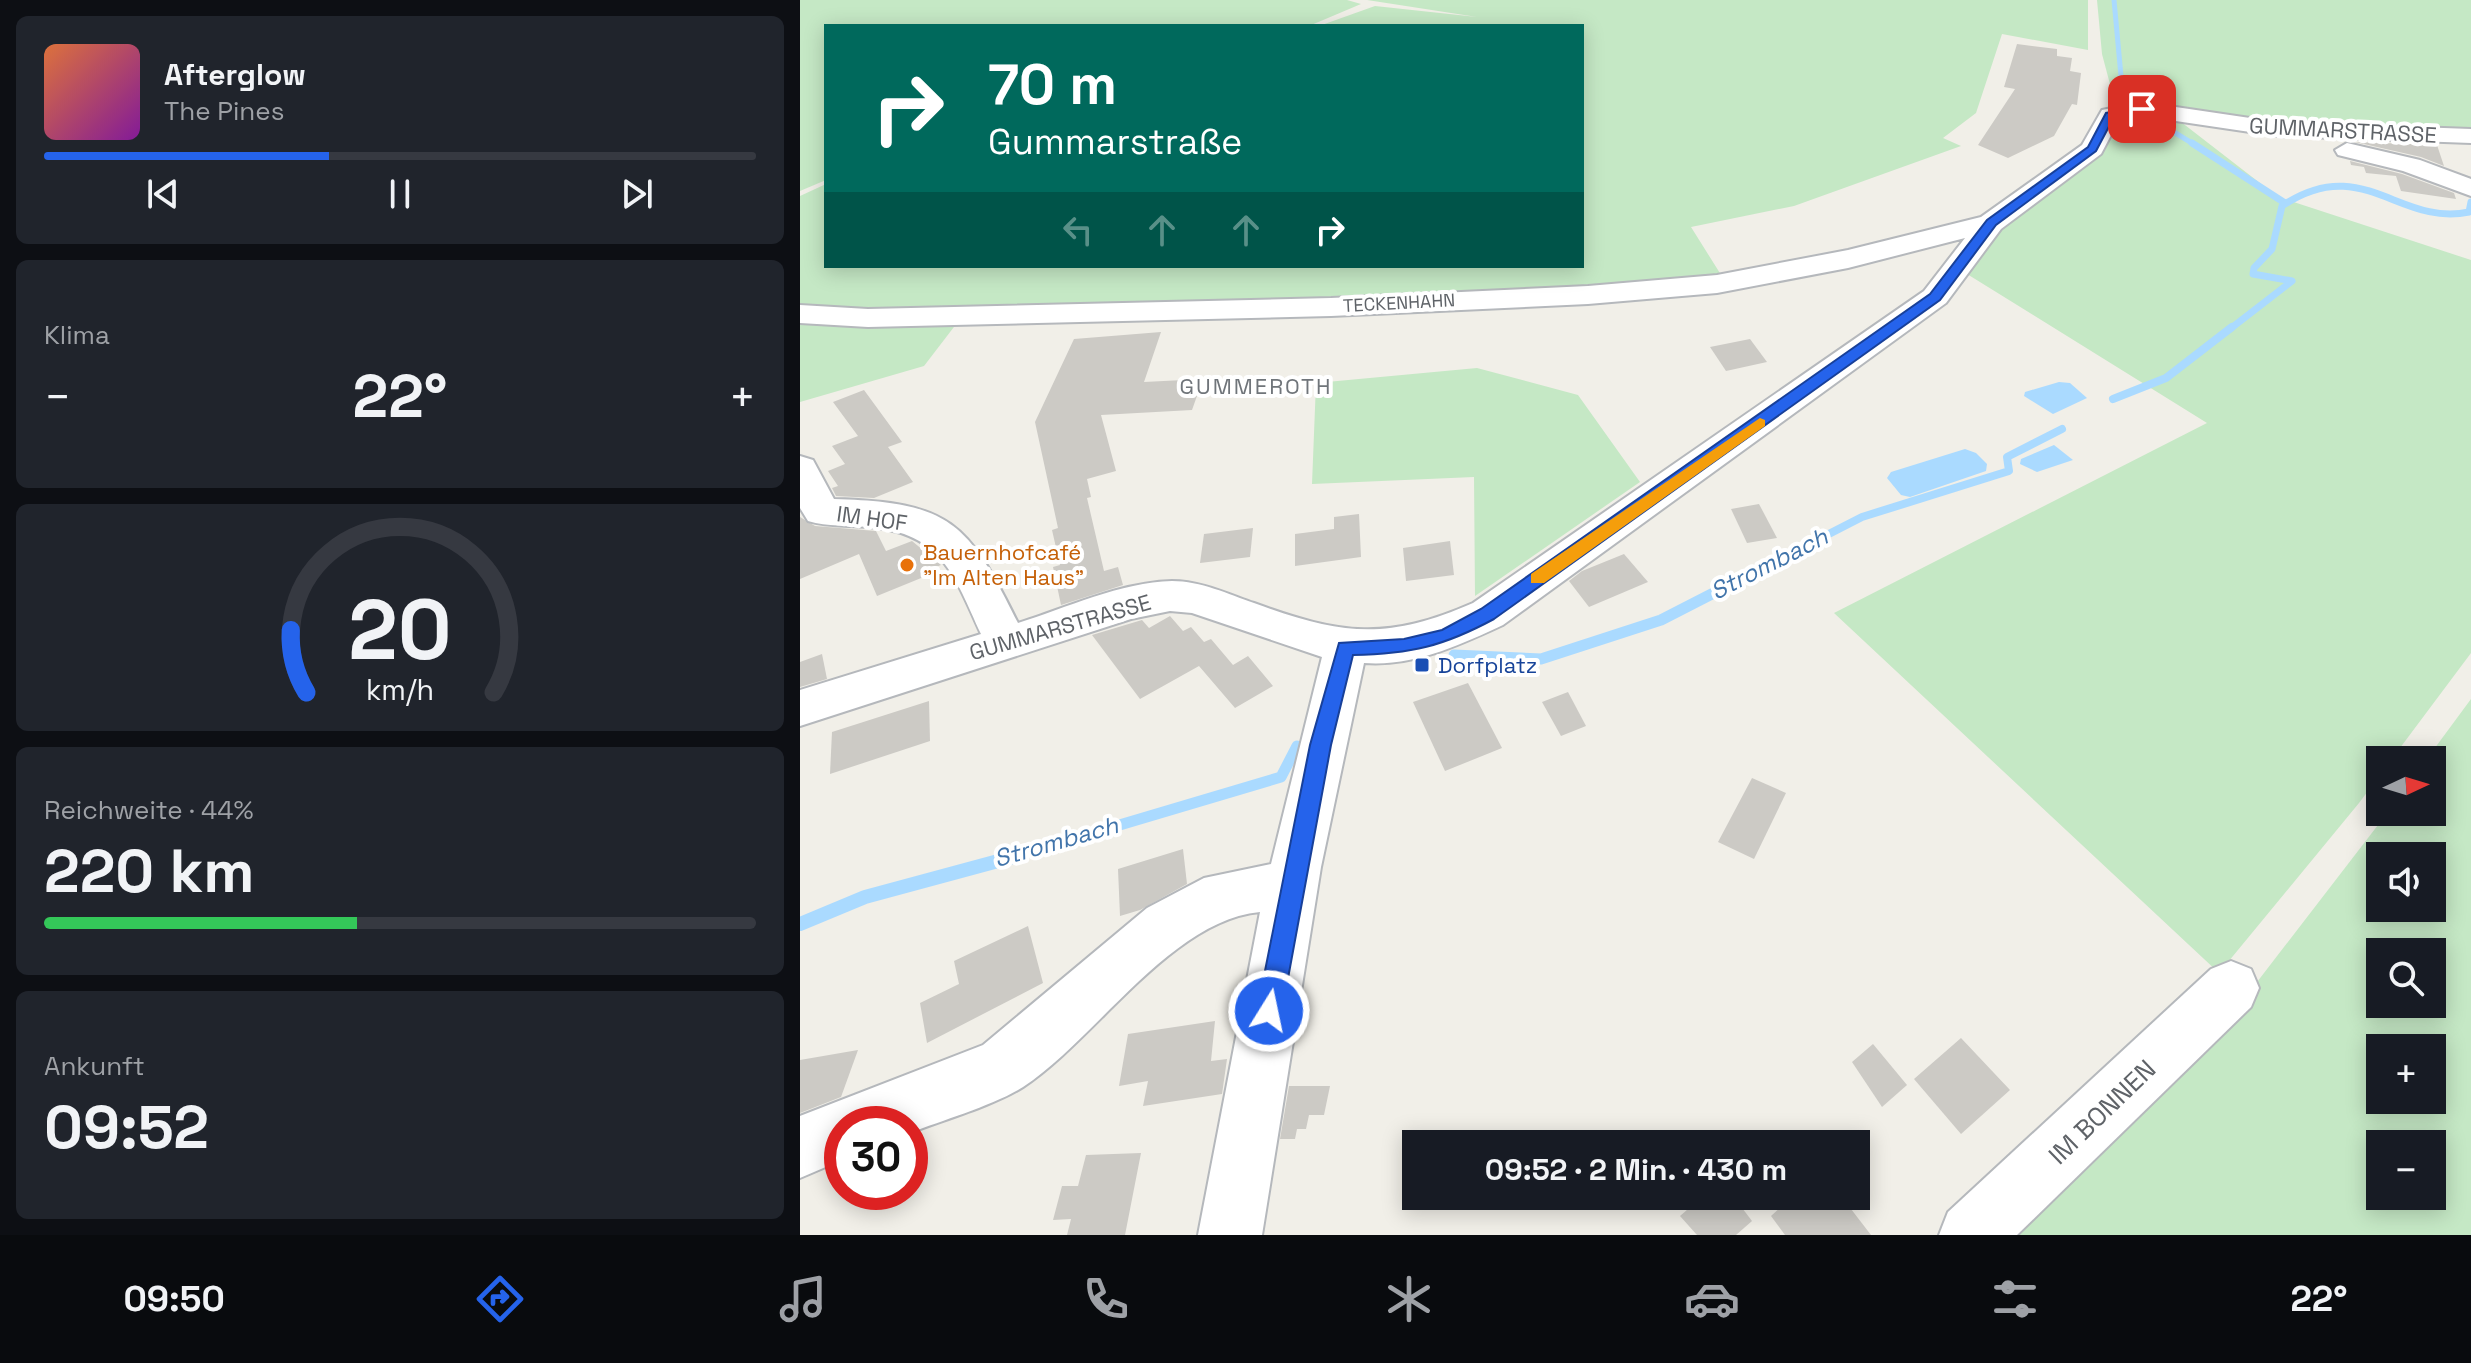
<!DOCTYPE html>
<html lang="de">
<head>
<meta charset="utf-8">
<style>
	body { margin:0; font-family:"Space Grotesk",sans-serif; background:#20242c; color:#f1f3f6; height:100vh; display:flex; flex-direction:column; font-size:30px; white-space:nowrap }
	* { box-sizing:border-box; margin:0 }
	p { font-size:26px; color:#9ea1a6 }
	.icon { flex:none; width:44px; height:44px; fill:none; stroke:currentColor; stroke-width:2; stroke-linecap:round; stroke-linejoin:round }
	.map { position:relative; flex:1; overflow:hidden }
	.details { display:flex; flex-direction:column; gap:16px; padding:16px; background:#0d0f14; width:800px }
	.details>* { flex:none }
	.hud { position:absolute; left:24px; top:24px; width:760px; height:244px; border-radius:0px; box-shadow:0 4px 20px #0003; background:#00695c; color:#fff; overflow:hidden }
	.needle { width:52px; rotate:86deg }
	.buttons { position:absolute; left:1566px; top:746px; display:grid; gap:16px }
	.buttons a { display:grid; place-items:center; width:80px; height:80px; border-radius:0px; background:#171b24; box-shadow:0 4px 20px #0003; font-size:40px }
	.speed { position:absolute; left:24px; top:1106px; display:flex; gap:16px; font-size:40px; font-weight:700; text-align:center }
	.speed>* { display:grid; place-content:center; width:104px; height:104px; border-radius:50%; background:#171b24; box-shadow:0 4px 20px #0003; line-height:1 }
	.speed .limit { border:12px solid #d22; background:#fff; color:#111 }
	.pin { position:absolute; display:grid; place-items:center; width:68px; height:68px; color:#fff; margin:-34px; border-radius:16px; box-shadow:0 4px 12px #0006 }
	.me { position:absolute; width:88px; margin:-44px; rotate:10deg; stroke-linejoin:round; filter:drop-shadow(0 0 6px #0008) }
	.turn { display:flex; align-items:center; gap:28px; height:168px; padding:0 32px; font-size:36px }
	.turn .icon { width:104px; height:104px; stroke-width:2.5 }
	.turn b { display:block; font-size:56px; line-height:68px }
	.lanes { display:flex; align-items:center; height:76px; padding:0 32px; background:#0003; justify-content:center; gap:40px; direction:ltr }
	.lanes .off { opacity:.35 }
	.big { font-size:60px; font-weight:700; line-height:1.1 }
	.details .tile { flex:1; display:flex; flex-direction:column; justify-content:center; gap:12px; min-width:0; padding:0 28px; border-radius:12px; background:#20242c }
	.details .dial { align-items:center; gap:0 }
	.dial svg { height:208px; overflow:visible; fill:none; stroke:#363941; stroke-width:7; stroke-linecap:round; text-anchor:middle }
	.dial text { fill:#f1f3f6; stroke:none }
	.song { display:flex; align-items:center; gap:24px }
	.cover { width:96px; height:96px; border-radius:12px; background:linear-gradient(135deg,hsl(20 70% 55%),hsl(290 70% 35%)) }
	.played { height:8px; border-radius:4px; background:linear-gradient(90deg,#2563eb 40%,#363941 40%) }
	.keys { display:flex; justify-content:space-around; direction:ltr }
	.heat { display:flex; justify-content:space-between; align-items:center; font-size:44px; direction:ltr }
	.charge { height:12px; border-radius:6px; background:linear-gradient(90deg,#34c759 44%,#363941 0) }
	.trip { position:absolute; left:602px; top:1130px; width:468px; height:80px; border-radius:0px; background:#171b24; box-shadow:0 4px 20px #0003; font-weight:700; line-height:80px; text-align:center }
	.tab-bar { display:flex; height:128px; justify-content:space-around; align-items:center; background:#090b0e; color:#9ea1a6 }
	.tab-bar .icon { width:56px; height:56px }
	.tab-bar .selected { color:#2563eb }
	.tab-bar b { font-size:36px; color:#f1f3f6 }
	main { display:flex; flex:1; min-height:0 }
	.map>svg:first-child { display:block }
</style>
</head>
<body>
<main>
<section class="details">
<div class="tile">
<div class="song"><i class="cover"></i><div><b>Afterglow</b><p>The Pines</p></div></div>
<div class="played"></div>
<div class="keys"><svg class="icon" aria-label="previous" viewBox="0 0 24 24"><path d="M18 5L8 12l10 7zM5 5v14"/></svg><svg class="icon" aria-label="pause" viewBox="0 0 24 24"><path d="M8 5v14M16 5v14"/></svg><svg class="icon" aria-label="next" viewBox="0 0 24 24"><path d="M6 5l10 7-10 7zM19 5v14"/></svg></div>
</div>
<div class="tile"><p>Klima</p>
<div class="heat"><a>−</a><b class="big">22°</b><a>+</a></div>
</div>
<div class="tile dial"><svg viewBox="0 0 100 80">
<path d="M14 69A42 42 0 1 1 86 69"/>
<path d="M14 69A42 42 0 0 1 8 45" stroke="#2563eb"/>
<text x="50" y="56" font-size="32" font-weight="700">20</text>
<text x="50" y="72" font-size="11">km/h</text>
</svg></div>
<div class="tile"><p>Reichweite · 44%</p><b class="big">220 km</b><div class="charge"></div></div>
<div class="tile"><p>Ankunft</p><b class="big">09:52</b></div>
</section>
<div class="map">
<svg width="1671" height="1235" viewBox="0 0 1671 1235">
	<rect width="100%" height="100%" fill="#f1efe8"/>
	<g fill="#c5e8c5" fill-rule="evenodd">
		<polygon points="0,0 547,0 561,4 509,26 26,26 26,180 0,191"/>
		<path d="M567 0H1288V50L1202 34 1176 113 1143 138 1161 146 994 206 891 227 923 278C618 307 306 310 0 309V196L26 184V266H782V26H519L575 6 677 17Z"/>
		<polygon points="1297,0 1671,0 1671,132 1450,122 1330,99 1311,88 1302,54"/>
		<polygon points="1339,113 1372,115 1478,197 1671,260 1671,653 1591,760 1580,760 1580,775 1559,803 1419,973 1034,613 1407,423 1167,274 1211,218 1305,149 1319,119"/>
		<polygon points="0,321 157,323 124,366 0,402"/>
		<polygon points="677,368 778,395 840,482 675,596 674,477 512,484 516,383"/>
		<path d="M1671 699V1235H1212L1444 999 1588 812H1632V760H1626ZM1580 856H1632V908H1580ZM1580 952H1632V1004H1580ZM1580 1048H1632V1100H1580ZM1580 1144H1632V1196H1580Z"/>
	</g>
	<g fill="#aadaff">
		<polygon points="1259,382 1270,383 1287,398 1253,414 1224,396 1225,392"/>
		<polygon points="1254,445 1273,460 1237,472 1220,464 1221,459"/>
		<polygon points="1165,449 1176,453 1187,464 1186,471 1110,497 1101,495 1087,478 1091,472"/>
	</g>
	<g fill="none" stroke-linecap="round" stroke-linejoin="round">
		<g stroke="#aadaff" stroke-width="5">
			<polyline points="1314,0 1322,87"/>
			<polyline points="1343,113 1345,124 1369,129 1395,145"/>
		</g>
		<g stroke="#aadaff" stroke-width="7">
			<polyline points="1392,143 1485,203"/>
			<path d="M1430 329 1492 281 1453 274 1454 268 1472 249 1482 206C1562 152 1599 227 1669 212L1671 202"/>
		</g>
		<g stroke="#aadaff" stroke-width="8">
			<polyline points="1313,399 1366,378 1432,327"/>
			<polyline points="974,562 1062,517 1209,471 1207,457 1262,429"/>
		</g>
		<g stroke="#aadaff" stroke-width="11">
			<polyline points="654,655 741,659 861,620 978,560"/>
			<polyline points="205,859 481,777 497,746"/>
		</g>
		<polyline stroke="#aadaff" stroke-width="14" points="0,924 65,897 213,857"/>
	</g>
	<g fill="#cccac5">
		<polygon points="1217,44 1257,49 1257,56 1272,58 1270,71 1281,73 1277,105 1272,104 1254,136 1208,158 1178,145 1215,89 1204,87"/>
		<polygon points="1555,142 1637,145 1644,166 1621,157"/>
		<polygon points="1550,161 1602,174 1654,193 1656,199 1601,191 1596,176 1566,173 1564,167 1551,165"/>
		<polygon points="361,332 344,382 403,379 392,410 301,415 316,471 287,479 291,497 287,498 304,571 318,567 323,585 261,605 253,567 260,565 252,530 258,528 235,422 274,339"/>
		<polygon points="950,339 967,362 926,371 910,347"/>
		<polygon points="64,390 102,442 88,447 113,482 74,498 36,496 32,488 38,486 28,471 45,464 32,446 58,436 33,402"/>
		<polygon points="959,504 977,538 947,543 931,509"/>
		<polygon points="559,514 561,557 495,566 495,534 534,529 534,517"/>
		<polygon points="0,517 15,526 76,531 86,551 112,541 141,565 129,570 131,574 77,596 59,554 0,579"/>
		<polygon points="453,528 450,557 400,563 404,534"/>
		<polygon points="650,541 654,575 606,581 603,548"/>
		<polygon points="824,554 848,582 789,607 769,581 782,571"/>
		<polygon points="370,616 383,631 391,627 404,642 411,639 433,665 448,656 473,686 435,708 399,666 340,699 292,635 342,620 349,628"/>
		<polygon points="22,654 27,679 0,687 0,662"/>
		<polygon points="668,683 702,748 645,771 613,702"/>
		<polygon points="768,692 786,726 761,736 742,702"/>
		<polygon points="129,701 130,741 30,774 32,732"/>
		<polygon points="952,778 986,793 954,859 918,842"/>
		<polygon points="383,849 387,884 340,910 320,916 318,869"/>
		<polygon points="228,926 243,983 127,1043 120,1003 159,984 154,961"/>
		<polygon points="415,1021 411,1061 427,1059 422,1094 343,1106 348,1081 319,1086 328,1034"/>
		<polygon points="1161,1038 1210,1090 1161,1134 1114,1079"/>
		<polygon points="1073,1044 1107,1085 1082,1107 1052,1062"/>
		<polygon points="58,1050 41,1097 0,1113 0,1060"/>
		<polygon points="489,1086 530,1086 524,1115 509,1115 506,1129 497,1129 495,1139 480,1139"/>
		<polygon points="341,1153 325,1235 267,1235 271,1219 253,1220 262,1186 278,1186 286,1155"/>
		<polygon points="903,1196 933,1196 952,1221 936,1235 897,1235 880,1216"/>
		<polygon points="993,1196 1041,1196 1071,1235 985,1235 971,1216"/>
	</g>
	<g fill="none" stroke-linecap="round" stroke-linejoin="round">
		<g stroke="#b5b8bc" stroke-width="4">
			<g id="minor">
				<path d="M1342 102 1477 122 1671 129V143L1477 136 1342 116 1319 120 1301 154 1201 229 1146 303 703 625C660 645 613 667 564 663L521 867 462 1235H398L460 912C371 920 295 1040 223 1087 195 1105 143 1120 110 1133V1124H42V1160L0 1178V1116L183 1045 347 908 404 878 471 864 522 657 392 613 370 611 331 619 0 726V690L181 634C154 575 142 533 69 527 48 525 28 527 8 521L0 508V456L13 460 34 499C150 502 168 522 218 623 266 608 321 582 372 581 401 581 428 594 454 603 542 635 586 641 673 603L1124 291 1165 238 1048 268 917 293 788 304 531 316 68 327 0 323V305L68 309 531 298 788 286 917 275 1048 250 1181 217 1282 145 1302 110Z"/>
				<polygon points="1547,143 1620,160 1671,179 1671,196 1603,171 1538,155 1535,150"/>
				<polygon points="1431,961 1451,969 1459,988 1451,1007 1217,1235 1139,1235 1148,1212 1411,969"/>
			</g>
		</g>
		<use href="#minor" fill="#fff" fill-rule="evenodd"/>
	</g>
	<path fill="#2563eb" stroke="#184099" stroke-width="2" d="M1342 106 1345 111 1314 117 1296 151 1196 225 1140 300 694 619C644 646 611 654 553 655L531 745 482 1011 478 1019 469 1023 461 1019 457 1011 510 745 539 643 604 639 642 630 681 609 1130 294 1187 220 1288 147 1306 113Z"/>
	<polygon fill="#f59e0b" points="960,418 965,420 965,426 744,583 731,583 731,574"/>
	<circle fill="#e8710a" stroke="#fff" stroke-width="3" cx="107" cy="565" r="8"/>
	<rect fill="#1a4fb4" stroke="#fff" stroke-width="3" x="614" y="657" width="16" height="16" rx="4"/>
	<g text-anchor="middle" stroke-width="8" stroke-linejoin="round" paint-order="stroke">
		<g font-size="18" fill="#5f6368" stroke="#fff">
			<text transform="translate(599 303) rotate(-3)" y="6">TECKENHAHN</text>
		</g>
		<g font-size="22" fill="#5f6368" stroke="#fff">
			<text transform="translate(1543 130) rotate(3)" y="8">GUMMARSTRASSE</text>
			<text transform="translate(72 518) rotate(8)" y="8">IM HOF</text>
			<text transform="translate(260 627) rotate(-16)" y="8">GUMMARSTRASSE</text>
		</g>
		<g font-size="22" letter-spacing="2" fill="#70757a" stroke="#fff">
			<text x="456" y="394">GUMMEROTH</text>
		</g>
		<g font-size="22" fill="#c56008" stroke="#fff" text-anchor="start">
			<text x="123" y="560">Bauernhofcafé<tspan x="123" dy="25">"Im Alten Haus"</tspan></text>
		</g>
		<g font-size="22" fill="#164399" stroke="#fff" text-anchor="start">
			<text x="638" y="673">Dorfplatz</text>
		</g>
		<g font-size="24" font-style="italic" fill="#4174aa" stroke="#fff">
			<text transform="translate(969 564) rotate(-27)" y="8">Strombach</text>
			<text transform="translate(256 842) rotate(-16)" y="8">Strombach</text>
		</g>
		<g font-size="26" fill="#5f6368" stroke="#fff">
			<text transform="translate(1302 1112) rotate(-44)" y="9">IM BONNEN</text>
		</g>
	</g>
</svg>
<div class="buttons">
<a><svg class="needle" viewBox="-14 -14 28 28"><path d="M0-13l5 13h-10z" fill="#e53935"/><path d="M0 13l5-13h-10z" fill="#9ea1a6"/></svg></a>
<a><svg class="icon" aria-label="sound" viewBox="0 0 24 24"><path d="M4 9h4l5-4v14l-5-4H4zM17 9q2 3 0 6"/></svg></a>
<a><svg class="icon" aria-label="search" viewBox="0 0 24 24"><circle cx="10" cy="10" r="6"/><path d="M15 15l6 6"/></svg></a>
<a>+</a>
<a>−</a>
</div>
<div class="speed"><div class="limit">30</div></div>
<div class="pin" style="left:1342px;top:109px;background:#d93025"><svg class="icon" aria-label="arrive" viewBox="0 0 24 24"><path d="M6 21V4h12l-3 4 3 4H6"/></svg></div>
<svg class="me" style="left:469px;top:1011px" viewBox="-20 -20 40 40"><circle r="17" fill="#2563eb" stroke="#fff" stroke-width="3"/><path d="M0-11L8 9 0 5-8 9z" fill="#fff"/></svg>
<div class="trip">09:52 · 2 Min. · 430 m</div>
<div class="hud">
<div class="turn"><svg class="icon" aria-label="right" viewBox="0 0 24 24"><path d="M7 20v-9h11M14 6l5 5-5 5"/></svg><div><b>70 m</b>Gummarstraße</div></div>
<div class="lanes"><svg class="icon off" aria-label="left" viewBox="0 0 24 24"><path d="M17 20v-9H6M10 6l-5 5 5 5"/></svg><svg class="icon off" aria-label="ahead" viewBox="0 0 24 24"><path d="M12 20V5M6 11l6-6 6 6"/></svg><svg class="icon off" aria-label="ahead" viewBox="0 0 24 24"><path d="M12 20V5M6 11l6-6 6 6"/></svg><svg class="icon" aria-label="right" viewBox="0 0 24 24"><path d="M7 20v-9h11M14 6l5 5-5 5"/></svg></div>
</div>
</div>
</main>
<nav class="tab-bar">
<b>09:50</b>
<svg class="icon selected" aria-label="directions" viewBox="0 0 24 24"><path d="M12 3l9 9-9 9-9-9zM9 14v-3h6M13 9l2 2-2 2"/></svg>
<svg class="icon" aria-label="music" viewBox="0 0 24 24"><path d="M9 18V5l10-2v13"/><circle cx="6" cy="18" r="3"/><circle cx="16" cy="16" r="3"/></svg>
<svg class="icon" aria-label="phone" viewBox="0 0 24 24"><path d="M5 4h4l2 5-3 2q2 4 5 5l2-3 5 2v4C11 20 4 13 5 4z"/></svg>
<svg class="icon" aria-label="climate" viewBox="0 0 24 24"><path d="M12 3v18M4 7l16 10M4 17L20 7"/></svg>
<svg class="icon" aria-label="car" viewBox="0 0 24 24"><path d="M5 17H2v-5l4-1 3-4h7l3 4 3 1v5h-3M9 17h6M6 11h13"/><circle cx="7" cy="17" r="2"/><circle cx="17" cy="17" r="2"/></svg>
<svg class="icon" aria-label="filters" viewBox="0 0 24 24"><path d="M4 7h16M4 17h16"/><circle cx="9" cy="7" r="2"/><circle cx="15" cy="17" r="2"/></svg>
<b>22°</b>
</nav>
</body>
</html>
